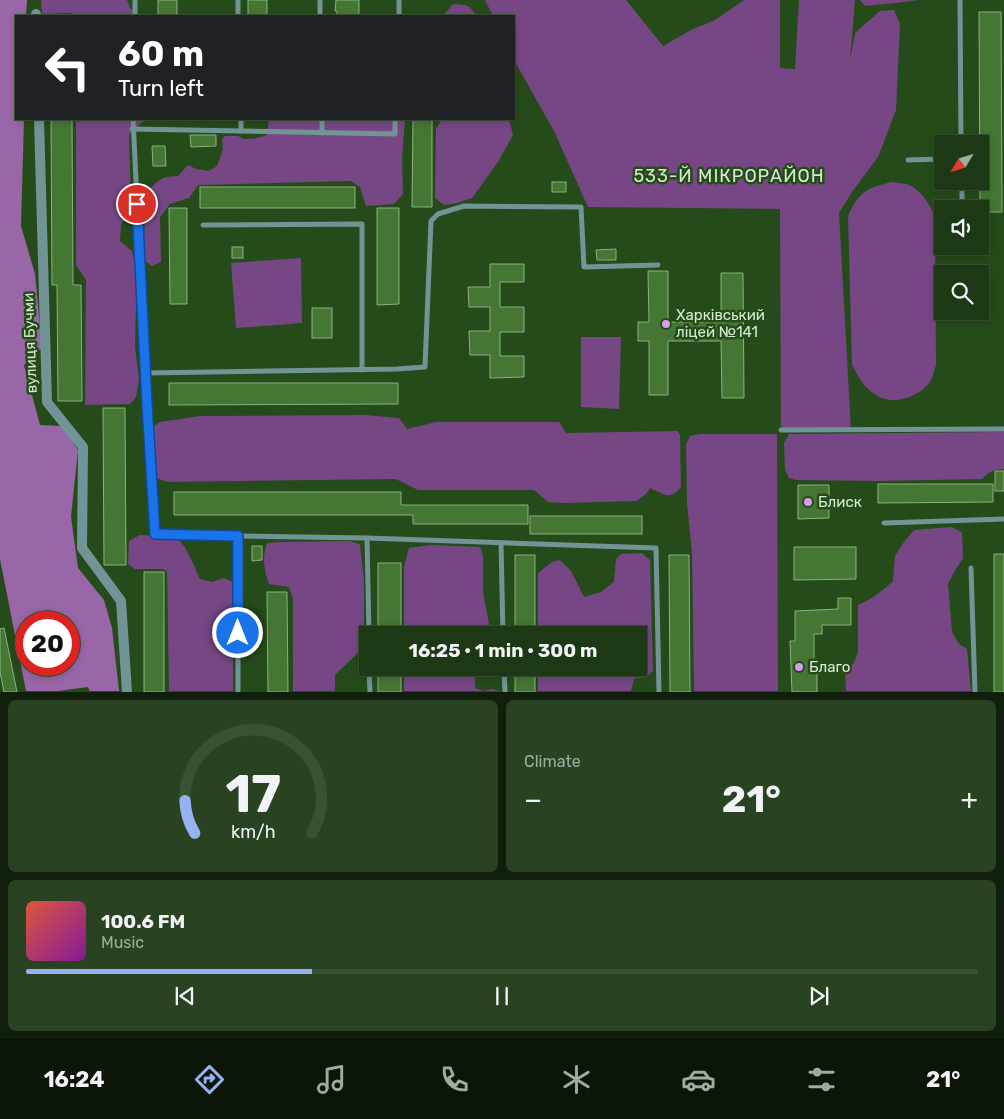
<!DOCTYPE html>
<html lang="en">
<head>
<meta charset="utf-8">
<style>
	body { margin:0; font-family:Rubik,sans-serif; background:#294322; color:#f1f3f6; height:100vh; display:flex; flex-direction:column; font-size:19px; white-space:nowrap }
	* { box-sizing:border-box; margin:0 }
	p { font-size:16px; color:#a0aca0 }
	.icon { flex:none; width:28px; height:28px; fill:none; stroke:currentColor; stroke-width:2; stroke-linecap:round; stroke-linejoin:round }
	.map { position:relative; height:692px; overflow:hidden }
	.details { display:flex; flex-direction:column; gap:8px; padding:8px; background:#0f1f0b; flex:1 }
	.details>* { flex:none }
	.guide { position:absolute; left:15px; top:15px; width:500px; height:105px; border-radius:0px; box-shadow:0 2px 8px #0003,0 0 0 1px #3a5234; background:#202124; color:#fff; overflow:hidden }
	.needle { width:32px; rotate:232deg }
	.fabs { position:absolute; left:934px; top:135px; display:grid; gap:10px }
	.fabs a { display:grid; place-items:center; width:55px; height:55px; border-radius:0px; background:#1c3814; box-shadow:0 2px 8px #0003,0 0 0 1px #3a5234; font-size:25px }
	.speed { position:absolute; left:15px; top:611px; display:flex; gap:10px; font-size:25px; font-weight:700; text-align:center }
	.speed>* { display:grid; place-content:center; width:65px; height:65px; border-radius:50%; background:#1c3814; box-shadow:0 2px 8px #0003,0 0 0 1px #3a5234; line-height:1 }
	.speed .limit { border:8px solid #d22; background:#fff; color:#111 }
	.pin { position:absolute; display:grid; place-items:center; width:42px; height:42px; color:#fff; margin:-21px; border:2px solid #fff; border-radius:50%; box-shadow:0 1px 5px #0007 }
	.me { position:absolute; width:55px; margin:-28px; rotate:0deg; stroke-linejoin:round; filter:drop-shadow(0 0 4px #0008) }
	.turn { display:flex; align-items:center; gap:18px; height:105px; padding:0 20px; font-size:22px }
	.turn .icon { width:65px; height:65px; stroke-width:2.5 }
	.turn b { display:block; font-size:35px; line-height:42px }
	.big { font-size:38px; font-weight:700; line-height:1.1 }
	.details .tile { flex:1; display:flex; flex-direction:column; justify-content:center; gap:8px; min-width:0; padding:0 18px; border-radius:8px; background:#294322 }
	.details .dial { align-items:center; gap:0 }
	.dial svg { height:130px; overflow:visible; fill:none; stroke:#3a5234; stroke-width:7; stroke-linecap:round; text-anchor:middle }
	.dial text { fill:#f1f3f6; stroke:none }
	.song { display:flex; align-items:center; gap:15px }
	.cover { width:60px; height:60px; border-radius:8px; background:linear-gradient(135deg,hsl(10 70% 55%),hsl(290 70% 35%)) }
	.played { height:5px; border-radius:2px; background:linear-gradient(90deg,#95b2f1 30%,#3a5234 30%) }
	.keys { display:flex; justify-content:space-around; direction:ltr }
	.heat { display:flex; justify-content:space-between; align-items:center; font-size:28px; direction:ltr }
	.details .tiles { flex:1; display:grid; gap:8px; grid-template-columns:1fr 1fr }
	.tile:last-child { grid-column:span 2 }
	.trip { position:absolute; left:359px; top:626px; width:288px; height:50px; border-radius:0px; background:#1c3814; box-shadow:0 2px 8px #0003,0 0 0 1px #3a5234; font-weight:700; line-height:50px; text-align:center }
	.menu { display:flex; height:80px; justify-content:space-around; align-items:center; background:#0b1608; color:#a0aca0 }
	.menu .icon { width:35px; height:35px }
	.menu .selected { color:#95b2f1 }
	.menu b { font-size:22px; color:#f1f3f6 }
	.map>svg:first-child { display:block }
</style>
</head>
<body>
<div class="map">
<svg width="1004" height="692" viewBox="0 0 1004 692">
	<rect width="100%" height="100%" fill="#264b1a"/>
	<g fill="#764784">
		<polygon points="41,0 127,0 130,8 139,16 75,16 71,13 42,14"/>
		<polygon points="485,0 626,0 663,46 691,30 715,20 744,0 780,0 780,68 795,69 799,0 855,0 850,61 855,33 880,11 894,10 900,24 896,110 878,157 852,192 839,213 851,430 781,430 780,209 588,207 554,131 514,60 514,16 493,16"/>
		<polygon points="860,0 918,0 896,3 865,6"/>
		<path d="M453 4C466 5 470 4 476 16H445V13Z"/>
		<polygon points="76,119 147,119 140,124 129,134 131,210 121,224 120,241 132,251 137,270 135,347 139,379 136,397 130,404 85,405 86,280 76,265"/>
		<polygon points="269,119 405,119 402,158 403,194 394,204 366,206 360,187 351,181 198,185 189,198 170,204 160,217 161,262 152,266 145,261 144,247 145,193 157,182 165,177 178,176 188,165 196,169 209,171 217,166 223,149 222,140 224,136 238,136 244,139 258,138 267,135"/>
		<polygon points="442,119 509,119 513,135 498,162 472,198 457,203 444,205 435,198 436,129"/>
		<path d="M892 182C897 183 904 183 909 185 922 191 930 204 935 217L936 365C934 370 933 376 931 380 925 389 919 393 909 397 881 408 862 388 852 364L848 216C859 192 866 188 892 182Z"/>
		<polygon points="301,258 302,323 236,328 231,263"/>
		<polygon points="581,337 621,337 619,409 581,407"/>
		<path d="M364 415 399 418 407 429 436 422H559L566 433 678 431 680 435 681 487C670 501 664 494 650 488L646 494 636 501 564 503 548 502 534 490H418L396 479 168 482 156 478 153 427 160 422 200 416Z"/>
		<path d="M1004 432V469C993 469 989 472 982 479L880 481 796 480 789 478 785 470 784 443 789 434Z"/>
		<polygon points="700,434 777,434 778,691 694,691 692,553 687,503 686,445 690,436"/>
		<path d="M951 527 962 532 963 558 954 572 948 584 952 632 959 644 967 649 971 691H846L845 670 854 663 858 652V605C872 599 882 591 893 581L895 556 904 542 914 530Z"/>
		<path d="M140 535C149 536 167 536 175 538 186 542 195 569 200 579L212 582 224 578 233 582V691H169L167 572 163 569H135L128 564 129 541Z"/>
		<path d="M349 541 360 544 364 581V647L335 675V688L334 691H293V599L289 587 269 584C264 570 262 557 267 543L283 542Z"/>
		<polygon points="430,545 480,547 483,555 483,592 491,635 404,635 404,566 409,548"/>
		<polygon points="642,553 650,560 653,671 646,677 634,679 631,691 538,691 538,668 638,668 638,635 538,635 538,573 552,562 560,560 571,571 584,597 601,592 614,582 616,559 621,554"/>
		<polygon points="404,668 478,668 475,677 475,688 483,691 492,689 500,691 404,691"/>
	</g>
	<path fill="#9967a7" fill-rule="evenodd" d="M0 0H27L26 16H16V119H24L21 226 35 274 42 348 24 365 40 425 62 426 78 450 71 517 78 568 104 600 112 628 119 691H90L88 687 58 691H26L0 559ZM26 622H69V665H26Z"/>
	<g fill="#457634" stroke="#8ab37d">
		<rect x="158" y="0" width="19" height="16"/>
		<polygon points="248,0 267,0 267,13 266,13 266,16 248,16"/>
		<polygon points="336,0 359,0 359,16 337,16 337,11 335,11"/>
		<polygon points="979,12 1001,12 1002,212 980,212 980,209"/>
		<polygon points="51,119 72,119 73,285 81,285 82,401 58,401 57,285 52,285"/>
		<polygon points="413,119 432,119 432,207 412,207"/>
		<polygon points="190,135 216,135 216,146 191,147"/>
		<polygon points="152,146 165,146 166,166 153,166"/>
		<rect x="552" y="182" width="14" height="10"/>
		<rect x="200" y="187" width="155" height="21"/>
		<polygon points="169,208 187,208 187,304 170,304"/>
		<polygon points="377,208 399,208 399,304 377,305"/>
		<rect x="232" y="247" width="11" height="11"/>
		<polygon points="616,249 616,260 597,260 596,250"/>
		<polygon points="490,264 524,264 524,282 500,282 500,307 524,307 524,332 500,332 500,356 524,356 524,377 490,378 490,355 470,355 469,331 490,331 490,307 469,307 468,287 490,287"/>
		<polygon points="648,271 668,271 668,322 721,322 721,273 743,273 744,398 722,398 721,341 668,341 668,395 649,395 649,341 638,341 638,322 649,322"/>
		<rect x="312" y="308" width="20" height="30"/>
		<polygon points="169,383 398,383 398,404 169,405"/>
		<polygon points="103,408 125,408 126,565 104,565"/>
		<rect x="995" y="471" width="9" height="20"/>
		<polygon points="878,484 993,484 993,502 878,503"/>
		<polygon points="798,485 829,485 829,518 798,519"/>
		<polygon points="174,492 401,492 401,505 528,505 528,524 413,524 413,515 174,515"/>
		<rect x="530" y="516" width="112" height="18"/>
		<polygon points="252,546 262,546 262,560 252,561"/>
		<polygon points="794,547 856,547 856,579 794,580"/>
		<rect x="994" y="554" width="10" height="138"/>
		<rect x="515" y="555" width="20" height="80"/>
		<polygon points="669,555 689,555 690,692 670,692"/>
		<rect x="378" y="563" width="23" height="72"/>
		<rect x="144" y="572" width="20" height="120"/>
		<polygon points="267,592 287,592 288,692 268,692"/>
		<polygon points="838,598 851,598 851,625 822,625 822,634 814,634 814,663 817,663 817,692 792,692 790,641 795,641 795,611 838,609"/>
		<polygon points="4,628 17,692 4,692 0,672 0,629"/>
		<rect x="378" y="668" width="23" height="24"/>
		<rect x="515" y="668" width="20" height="24"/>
	</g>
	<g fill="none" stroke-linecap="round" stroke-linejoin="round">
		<g stroke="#719596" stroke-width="5">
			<polyline points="238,0 238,16"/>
			<polyline points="320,0 320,16"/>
			<polyline points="960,0 961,144"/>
			<polyline points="135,16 135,0"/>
			<polyline points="399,16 399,0"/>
			<polyline points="133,119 147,405 155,534 238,536 238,692"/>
			<polyline points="241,119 241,131"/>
			<polyline points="322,119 322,133"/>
			<polyline points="132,129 395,134 395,119"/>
			<polyline points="908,160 942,159"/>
			<polyline points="962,181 962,209"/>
			<polyline points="203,225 362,224 362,370"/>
			<polyline points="146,373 397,369 425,367 431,221 438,214 464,206 581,207 584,267 658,265"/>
			<polyline points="781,430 1004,429"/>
			<polyline points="884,523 1004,519"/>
			<polyline points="238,536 367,538 656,548 659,692"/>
			<polyline points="367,538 369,635"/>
			<polyline points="501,543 503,635"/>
			<polyline points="971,568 975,692"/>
			<polyline points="369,668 370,692"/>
			<polyline points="504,668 505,692"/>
		</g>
		<g stroke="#719596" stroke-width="10">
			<polyline points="36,14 36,16"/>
			<polyline points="39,119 47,402 83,447 82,548 121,601 127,692"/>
		</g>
	</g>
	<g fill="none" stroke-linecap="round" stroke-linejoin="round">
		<g stroke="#114b97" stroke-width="12">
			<polyline id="route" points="137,204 147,404 155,534 238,536 238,633"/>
		</g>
		<use href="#route" stroke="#1a73e8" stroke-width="9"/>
	</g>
	<g fill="#de98f2" stroke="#264b1a" stroke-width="2">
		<circle cx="666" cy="324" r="5"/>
		<circle cx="808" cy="502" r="5"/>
		<circle cx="799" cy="667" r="5"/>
	</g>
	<g text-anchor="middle" stroke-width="5" stroke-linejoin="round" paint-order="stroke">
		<g font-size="15" fill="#d5ebcf" stroke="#264b1a" text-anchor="start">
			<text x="676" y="320">Харківський<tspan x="676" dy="17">ліцей №141</tspan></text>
			<text x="818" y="507">Блиск</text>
			<text x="809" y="672">Благо</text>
		</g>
		<g font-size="15" fill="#d5ebcf" stroke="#264b1a">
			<text transform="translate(30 343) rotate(-92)" y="5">вулиця Бучми</text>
		</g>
		<g font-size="18" letter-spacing="1" fill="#d5ebcf" stroke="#264b1a">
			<text x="729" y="182">533-Й МІКРОРАЙОН</text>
		</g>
	</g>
</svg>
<div class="fabs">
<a><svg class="needle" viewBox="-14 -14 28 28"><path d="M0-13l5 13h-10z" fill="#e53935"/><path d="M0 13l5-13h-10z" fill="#a0aca0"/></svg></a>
<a><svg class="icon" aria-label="sound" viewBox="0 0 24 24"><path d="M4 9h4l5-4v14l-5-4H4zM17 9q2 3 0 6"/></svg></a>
<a><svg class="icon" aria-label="search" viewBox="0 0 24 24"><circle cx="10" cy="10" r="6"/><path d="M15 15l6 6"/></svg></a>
</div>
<div class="speed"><div class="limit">20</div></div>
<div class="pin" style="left:137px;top:204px;background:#d93025"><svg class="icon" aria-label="arrive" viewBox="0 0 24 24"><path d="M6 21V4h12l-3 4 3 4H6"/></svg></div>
<svg class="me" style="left:238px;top:633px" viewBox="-20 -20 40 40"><circle r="17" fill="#1a73e8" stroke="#fff" stroke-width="3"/><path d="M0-11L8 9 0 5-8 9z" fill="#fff"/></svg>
<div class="trip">16:25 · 1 min · 300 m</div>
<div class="guide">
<div class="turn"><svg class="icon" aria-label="left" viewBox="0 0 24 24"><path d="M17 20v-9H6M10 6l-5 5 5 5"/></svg><div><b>60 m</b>Turn left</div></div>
</div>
</div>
<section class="details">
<div class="tiles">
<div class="tile dial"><svg viewBox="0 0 100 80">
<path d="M14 69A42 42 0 1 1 86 69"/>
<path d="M14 69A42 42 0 0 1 8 49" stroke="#95b2f1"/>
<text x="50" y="56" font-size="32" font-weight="700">17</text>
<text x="50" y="72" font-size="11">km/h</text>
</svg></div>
<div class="tile"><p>Climate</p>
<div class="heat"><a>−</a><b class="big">21°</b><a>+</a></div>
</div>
<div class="tile">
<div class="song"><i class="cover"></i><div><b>100.6 FM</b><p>Music</p></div></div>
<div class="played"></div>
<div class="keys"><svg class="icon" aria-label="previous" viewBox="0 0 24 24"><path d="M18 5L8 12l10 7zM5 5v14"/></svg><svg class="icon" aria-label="pause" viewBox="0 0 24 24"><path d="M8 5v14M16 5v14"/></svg><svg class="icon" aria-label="next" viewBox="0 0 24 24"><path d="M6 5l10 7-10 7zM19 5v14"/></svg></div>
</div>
</div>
</section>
<nav class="menu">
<b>16:24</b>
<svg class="icon selected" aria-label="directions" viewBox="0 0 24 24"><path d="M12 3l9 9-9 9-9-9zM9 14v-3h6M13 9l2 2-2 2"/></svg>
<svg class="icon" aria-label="music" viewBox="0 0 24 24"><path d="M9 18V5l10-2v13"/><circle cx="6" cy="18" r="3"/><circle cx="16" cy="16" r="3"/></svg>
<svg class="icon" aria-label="phone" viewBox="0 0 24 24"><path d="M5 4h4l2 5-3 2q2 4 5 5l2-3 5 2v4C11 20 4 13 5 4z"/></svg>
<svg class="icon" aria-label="climate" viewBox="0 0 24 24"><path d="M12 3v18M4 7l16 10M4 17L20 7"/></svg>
<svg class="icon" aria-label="car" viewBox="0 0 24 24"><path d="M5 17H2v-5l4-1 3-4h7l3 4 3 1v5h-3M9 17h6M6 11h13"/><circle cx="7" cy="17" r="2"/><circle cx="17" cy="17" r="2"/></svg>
<svg class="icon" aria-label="filters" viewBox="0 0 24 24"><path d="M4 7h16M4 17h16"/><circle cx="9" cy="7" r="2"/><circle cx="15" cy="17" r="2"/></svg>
<b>21°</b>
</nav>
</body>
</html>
